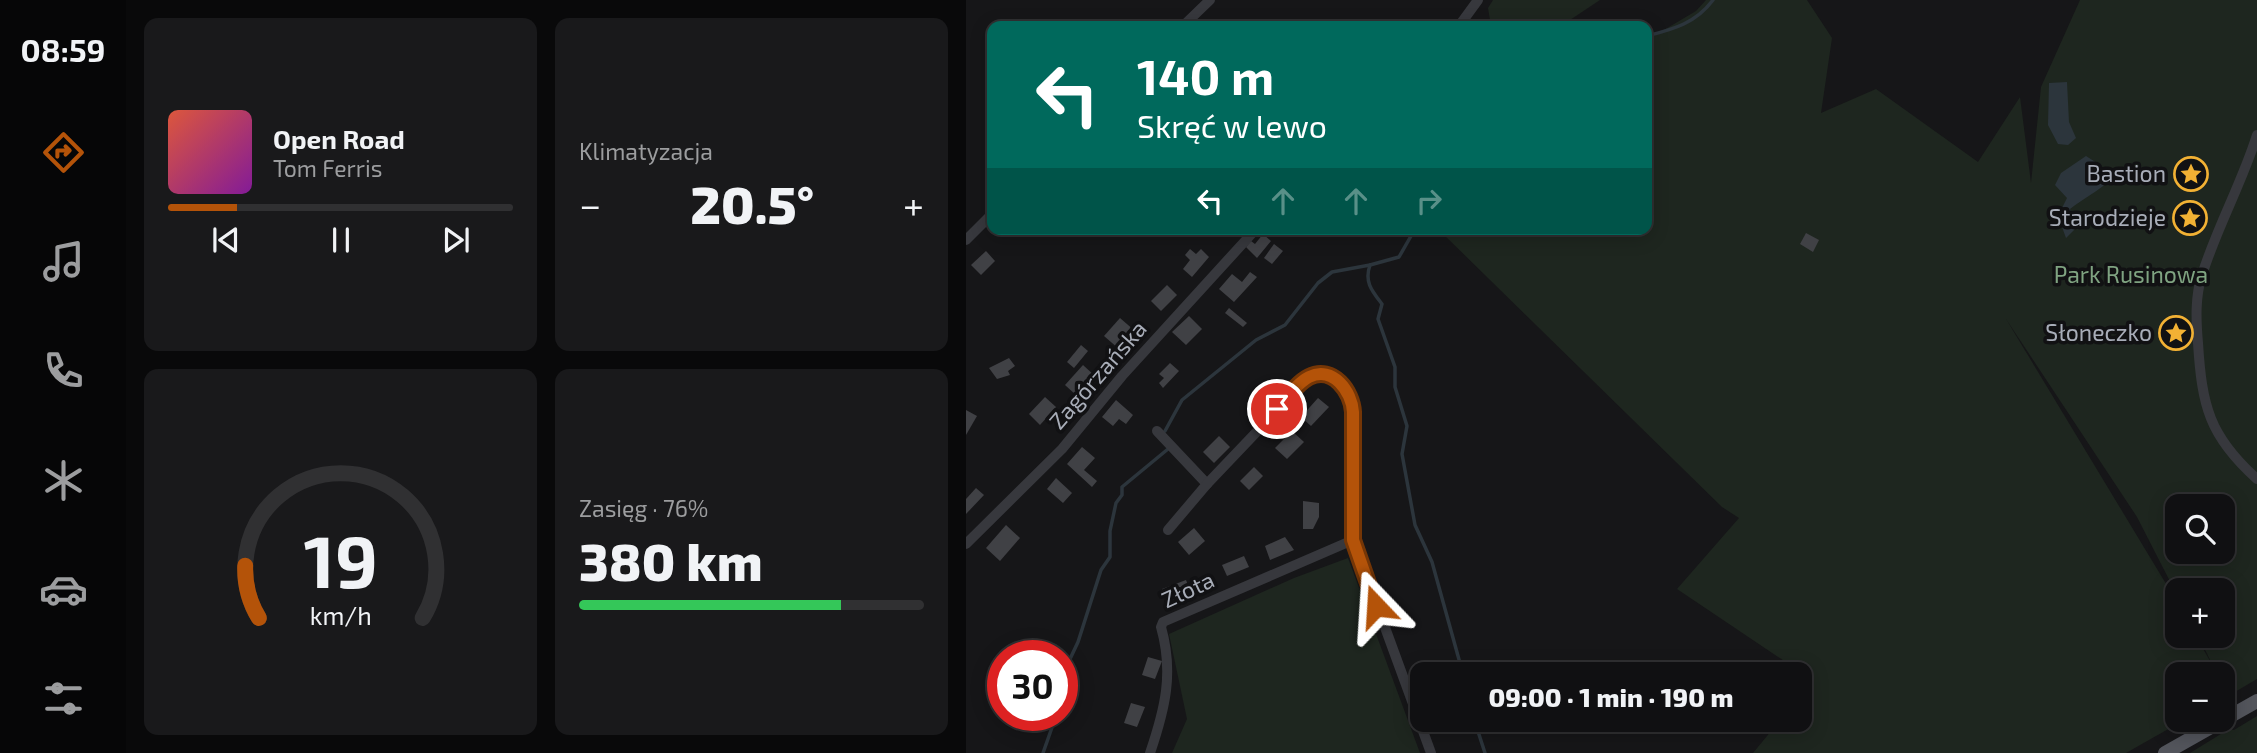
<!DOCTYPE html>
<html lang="pl">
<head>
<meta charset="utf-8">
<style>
	body { margin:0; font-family:"Exo 2",sans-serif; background:#19191b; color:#f1f3f6; height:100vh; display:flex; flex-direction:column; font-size:26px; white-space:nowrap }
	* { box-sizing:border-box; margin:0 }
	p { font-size:23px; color:#9c9d9f }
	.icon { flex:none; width:38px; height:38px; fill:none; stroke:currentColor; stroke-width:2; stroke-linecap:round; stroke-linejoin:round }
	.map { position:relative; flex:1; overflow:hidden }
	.sheet { display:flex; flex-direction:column; gap:18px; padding:18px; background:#09090a; width:840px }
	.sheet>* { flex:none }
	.guide { position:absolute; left:21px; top:21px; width:665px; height:214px; border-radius:14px; box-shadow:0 4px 18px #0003,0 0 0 2px #303032; background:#00695c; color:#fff; overflow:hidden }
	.controls { position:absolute; left:1199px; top:494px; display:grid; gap:14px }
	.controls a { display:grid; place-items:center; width:70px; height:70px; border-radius:14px; background:#101012; box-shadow:0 4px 18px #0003,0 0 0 2px #303032; font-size:35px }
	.speed { position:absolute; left:21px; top:640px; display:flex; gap:14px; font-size:35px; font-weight:700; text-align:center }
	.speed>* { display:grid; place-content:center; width:91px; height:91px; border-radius:50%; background:#101012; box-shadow:0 4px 18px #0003,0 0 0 2px #303032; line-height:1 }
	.speed .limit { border:10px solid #d22; background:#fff; color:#111 }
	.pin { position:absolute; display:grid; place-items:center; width:60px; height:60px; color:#fff; margin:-30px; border:4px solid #fff; border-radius:50%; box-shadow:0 2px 7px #0007 }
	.me { position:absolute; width:77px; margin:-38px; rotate:340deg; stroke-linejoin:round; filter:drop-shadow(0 0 5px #0008) }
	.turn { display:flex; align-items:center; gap:24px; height:147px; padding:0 35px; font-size:32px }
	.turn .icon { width:91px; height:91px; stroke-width:2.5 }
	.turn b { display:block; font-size:49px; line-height:60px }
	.lanes { display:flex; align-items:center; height:66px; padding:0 35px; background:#0003; justify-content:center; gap:35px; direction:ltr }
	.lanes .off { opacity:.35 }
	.big { font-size:52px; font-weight:800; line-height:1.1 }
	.sheet .card { flex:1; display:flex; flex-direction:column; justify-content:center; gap:10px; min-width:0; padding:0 24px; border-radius:14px; background:#19191b }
	.sheet .dial { align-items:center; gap:0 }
	.dial svg { height:182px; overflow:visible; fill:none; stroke:#303032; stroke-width:7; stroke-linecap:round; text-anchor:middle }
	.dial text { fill:#f1f3f6; stroke:none }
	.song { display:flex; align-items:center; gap:21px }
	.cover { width:84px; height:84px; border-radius:10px; background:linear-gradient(135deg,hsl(10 70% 55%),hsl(290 70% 35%)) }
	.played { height:7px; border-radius:4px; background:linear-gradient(90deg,#b45309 20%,#303032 20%) }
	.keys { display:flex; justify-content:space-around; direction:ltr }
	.heat { display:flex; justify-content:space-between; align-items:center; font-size:38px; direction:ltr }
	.charge { height:10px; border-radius:5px; background:linear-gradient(90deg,#34c759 76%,#303032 0) }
	.sheet .tiles { flex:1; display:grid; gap:18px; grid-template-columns:repeat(2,1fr) }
	.trip { position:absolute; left:444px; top:662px; width:402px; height:70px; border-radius:14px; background:#101012; box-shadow:0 4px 18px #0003,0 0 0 2px #303032; font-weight:800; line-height:70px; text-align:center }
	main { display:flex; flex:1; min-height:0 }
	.menu { display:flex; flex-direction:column; width:126px; justify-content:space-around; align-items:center; background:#060607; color:#9c9d9f }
	.menu .icon { width:49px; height:49px }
	.menu .on { color:#b45309 }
	.menu b { font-size:32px; color:#f1f3f6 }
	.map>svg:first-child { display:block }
</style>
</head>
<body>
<main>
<nav class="menu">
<b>08:59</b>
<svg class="icon on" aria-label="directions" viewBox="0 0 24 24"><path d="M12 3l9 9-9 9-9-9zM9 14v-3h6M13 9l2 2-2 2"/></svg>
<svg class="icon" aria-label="music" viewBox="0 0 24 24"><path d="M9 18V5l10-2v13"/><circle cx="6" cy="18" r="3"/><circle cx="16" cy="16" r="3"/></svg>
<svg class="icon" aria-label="phone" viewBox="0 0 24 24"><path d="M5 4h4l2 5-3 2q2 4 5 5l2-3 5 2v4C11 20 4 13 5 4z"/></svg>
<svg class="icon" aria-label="climate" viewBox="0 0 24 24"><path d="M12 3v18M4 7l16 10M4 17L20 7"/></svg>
<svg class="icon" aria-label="car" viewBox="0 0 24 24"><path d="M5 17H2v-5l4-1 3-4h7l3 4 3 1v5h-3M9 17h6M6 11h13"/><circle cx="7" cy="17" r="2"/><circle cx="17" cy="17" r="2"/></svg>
<svg class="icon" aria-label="filters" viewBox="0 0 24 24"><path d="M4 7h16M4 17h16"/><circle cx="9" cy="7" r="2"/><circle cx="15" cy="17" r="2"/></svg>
</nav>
<section class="sheet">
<div class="tiles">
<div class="card">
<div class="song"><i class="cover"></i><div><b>Open Road</b><p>Tom Ferris</p></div></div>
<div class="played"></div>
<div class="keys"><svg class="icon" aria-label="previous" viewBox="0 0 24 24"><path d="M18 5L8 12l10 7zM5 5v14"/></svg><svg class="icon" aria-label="pause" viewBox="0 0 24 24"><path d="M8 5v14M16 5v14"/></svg><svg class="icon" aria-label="next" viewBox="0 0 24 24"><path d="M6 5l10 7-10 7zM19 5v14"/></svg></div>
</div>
<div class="card"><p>Klimatyzacja</p>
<div class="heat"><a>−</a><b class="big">20.5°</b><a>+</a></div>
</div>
<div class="card dial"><svg viewBox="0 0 100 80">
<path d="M14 69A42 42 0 1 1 86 69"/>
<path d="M14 69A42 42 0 0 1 8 46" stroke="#b45309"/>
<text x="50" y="56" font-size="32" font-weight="700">19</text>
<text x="50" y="72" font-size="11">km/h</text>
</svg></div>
<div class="card"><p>Zasięg · 76%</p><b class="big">380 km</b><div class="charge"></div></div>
</div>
</section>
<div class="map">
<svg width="1291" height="753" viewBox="0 0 1291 753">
	<rect width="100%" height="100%" fill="#161618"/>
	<g fill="#1e261f" fill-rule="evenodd">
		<polygon points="527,0 634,0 595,26 525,26 522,8"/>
		<path d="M740 0H841L866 38 855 113 910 89 1012 162 1054 97 1065 183 1075 87 1114 0H1291V679L1257 699 1256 674H1211V719H1220L1160 753H787L815 719H835V675H839L711 589 773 518 756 507 472 229H681V40L730 11ZM1040 319 1171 517 1211 595V590H1256V635H1232L1247 666 1229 635H1211V602ZM1211 506H1256V551H1211Z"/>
		<polygon points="382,558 454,753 206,753 221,719 203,634 328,578"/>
		<polygon points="1291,716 1291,753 1224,753 1263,729 1268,730"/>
	</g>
	<g fill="#2c353c">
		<polygon points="1101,82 1103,122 1110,138 1102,145 1092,144 1082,125 1083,83"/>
		<path d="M1120 156 1134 165 1146 179C1132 191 1117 199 1104 209L1110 228 1100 238 1092 216 1101 198 1089 185 1095 173Z"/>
	</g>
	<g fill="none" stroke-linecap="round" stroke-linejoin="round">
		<g stroke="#2c353c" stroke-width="3.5">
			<path d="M681 36C708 29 730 23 747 0"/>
			<path d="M449 229 433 257 404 265C398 282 406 291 416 304L412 319 429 367V387L441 426 436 454 449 525 466 562 497 674"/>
			<polyline points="199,431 216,400 290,340 319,325 352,283 366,272 404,265"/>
			<polyline points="96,676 112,642 135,570 144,557 144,531 150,503 156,495 156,487 202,449"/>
			<polyline points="96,678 96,697"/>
			<polyline points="508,719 519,753"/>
			<polyline points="77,753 90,716"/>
		</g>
	</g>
	<g fill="#404145">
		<polygon points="840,233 853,240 847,252 834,244"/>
		<polygon points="297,234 305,241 291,258 280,247 285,241 289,244"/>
		<polygon points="308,244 317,251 306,264 298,258"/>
		<polygon points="224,249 230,254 235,249 243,257 226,277 217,269 224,260 219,255"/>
		<polygon points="20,251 29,261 15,275 5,265"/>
		<polygon points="284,272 291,277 268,302 253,289 266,274 276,282"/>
		<polygon points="201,285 211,295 195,311 185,301"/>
		<polygon points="263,308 281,323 277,327 259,313"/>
		<polygon points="223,316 236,329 220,345 206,332"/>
		<polygon points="154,318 169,331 153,349 138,336"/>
		<polygon points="115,345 122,351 108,368 101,362"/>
		<polygon points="43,358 49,366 42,371 44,375 31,379 23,368"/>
		<polygon points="204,363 213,371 197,388 193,383 198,378 193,374"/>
		<polygon points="117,365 129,376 111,396 99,385"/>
		<polygon points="79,397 90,407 74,425 63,414"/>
		<polygon points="352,398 363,407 345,426 335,417"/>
		<polygon points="150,400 167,415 160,424 153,419 147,426 136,417"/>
		<polygon points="0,410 11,416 0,435"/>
		<polygon points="326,431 338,442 321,459 309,448"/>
		<polygon points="253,436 264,447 248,463 237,452"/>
		<polygon points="116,447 129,458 118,470 131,481 126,487 101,464"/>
		<polygon points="288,467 297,476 283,490 274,481"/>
		<polygon points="90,478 106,493 97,503 81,489"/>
		<polygon points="10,488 18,495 0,514 0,499"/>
		<polygon points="337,501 353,503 353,517 347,529 337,529"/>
		<polygon points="40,525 54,538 34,561 20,548"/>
		<polygon points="228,528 239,541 223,555 212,542"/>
		<polygon points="319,537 328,550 304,560 299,546"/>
		<polygon points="278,556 283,567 261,576 256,565"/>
		<polygon points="220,580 225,593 201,602 196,589"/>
		<polygon points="182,657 196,661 189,679 176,675"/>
		<polygon points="165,703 179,707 171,727 158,723"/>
	</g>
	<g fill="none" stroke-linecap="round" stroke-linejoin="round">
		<g stroke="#37383d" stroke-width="10">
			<polyline points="217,26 244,0"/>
			<polyline points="493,26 512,0"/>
			<path d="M1291 135C1276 183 1251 227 1236 275 1229 297 1230 320 1232 343 1236 406 1243 436 1291 479"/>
			<polyline points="0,240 26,214"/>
			<polyline points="191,431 241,484"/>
			<polyline points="202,530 241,484 342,378 363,376 373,381 387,402 387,540 465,753"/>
			<polyline points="0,544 96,449 156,376 290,229"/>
			<path d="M184 753C199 709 208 673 195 627L197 622 387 540"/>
		</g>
		<polyline stroke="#53555c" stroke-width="14" points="1199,753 1291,701"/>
	</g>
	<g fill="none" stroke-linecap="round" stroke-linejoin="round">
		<g stroke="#753606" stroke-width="18">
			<path id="route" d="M311 409C320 399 331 383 343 377 367 365 386 392 387 412V540L410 606"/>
		</g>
		<use href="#route" stroke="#b45309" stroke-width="12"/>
	</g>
	<defs>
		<g id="sight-ring" transform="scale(1.75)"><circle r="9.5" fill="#111113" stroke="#f2b134" stroke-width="1.5"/><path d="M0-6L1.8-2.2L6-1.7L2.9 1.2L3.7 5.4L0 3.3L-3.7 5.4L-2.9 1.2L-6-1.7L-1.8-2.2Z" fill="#f2b134"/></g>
	</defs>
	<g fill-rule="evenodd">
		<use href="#sight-ring" x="1225" y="174"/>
		<use href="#sight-ring" x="1224" y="218"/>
		<use href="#sight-ring" x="1210" y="333"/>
	</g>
	<g text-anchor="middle" stroke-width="7" stroke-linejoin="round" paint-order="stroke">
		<g font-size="23" fill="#a8adb8" stroke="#111113" text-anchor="end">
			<text x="1200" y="182">Bastion</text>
			<text x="1200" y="226">Starodzieje</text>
			<text x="1186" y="341">Słoneczko</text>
		</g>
		<g font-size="23" fill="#7fa381" stroke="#111113">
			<text x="1165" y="283">Park Rusinowa</text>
		</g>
		<g font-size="23" fill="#a8adb8" stroke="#111113">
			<text transform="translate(132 375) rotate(-49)" y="8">Zagórzańska</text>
			<text transform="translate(222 590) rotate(-25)" y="8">Złota</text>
		</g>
	</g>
</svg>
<div class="controls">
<a><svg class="icon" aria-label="search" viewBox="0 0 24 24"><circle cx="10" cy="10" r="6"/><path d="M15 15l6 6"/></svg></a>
<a>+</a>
<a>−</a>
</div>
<div class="speed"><div class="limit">30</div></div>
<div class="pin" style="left:311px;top:409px;background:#d93025"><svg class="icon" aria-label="arrive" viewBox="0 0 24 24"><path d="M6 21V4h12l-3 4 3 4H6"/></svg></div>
<svg class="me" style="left:410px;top:606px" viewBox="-20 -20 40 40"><path d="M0-17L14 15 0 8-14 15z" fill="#b45309" stroke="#fff" stroke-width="4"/></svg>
<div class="trip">09:00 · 1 min · 190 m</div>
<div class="guide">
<div class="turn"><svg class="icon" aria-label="left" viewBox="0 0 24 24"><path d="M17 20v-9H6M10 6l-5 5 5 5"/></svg><div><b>140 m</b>Skręć w lewo</div></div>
<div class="lanes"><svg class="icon" aria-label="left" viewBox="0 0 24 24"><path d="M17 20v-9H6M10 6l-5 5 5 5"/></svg><svg class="icon off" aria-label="ahead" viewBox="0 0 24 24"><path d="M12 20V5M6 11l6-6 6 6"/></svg><svg class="icon off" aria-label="ahead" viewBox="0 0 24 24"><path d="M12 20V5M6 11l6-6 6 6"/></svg><svg class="icon off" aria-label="right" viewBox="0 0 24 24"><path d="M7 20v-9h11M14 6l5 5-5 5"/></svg></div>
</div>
</div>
</main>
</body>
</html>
